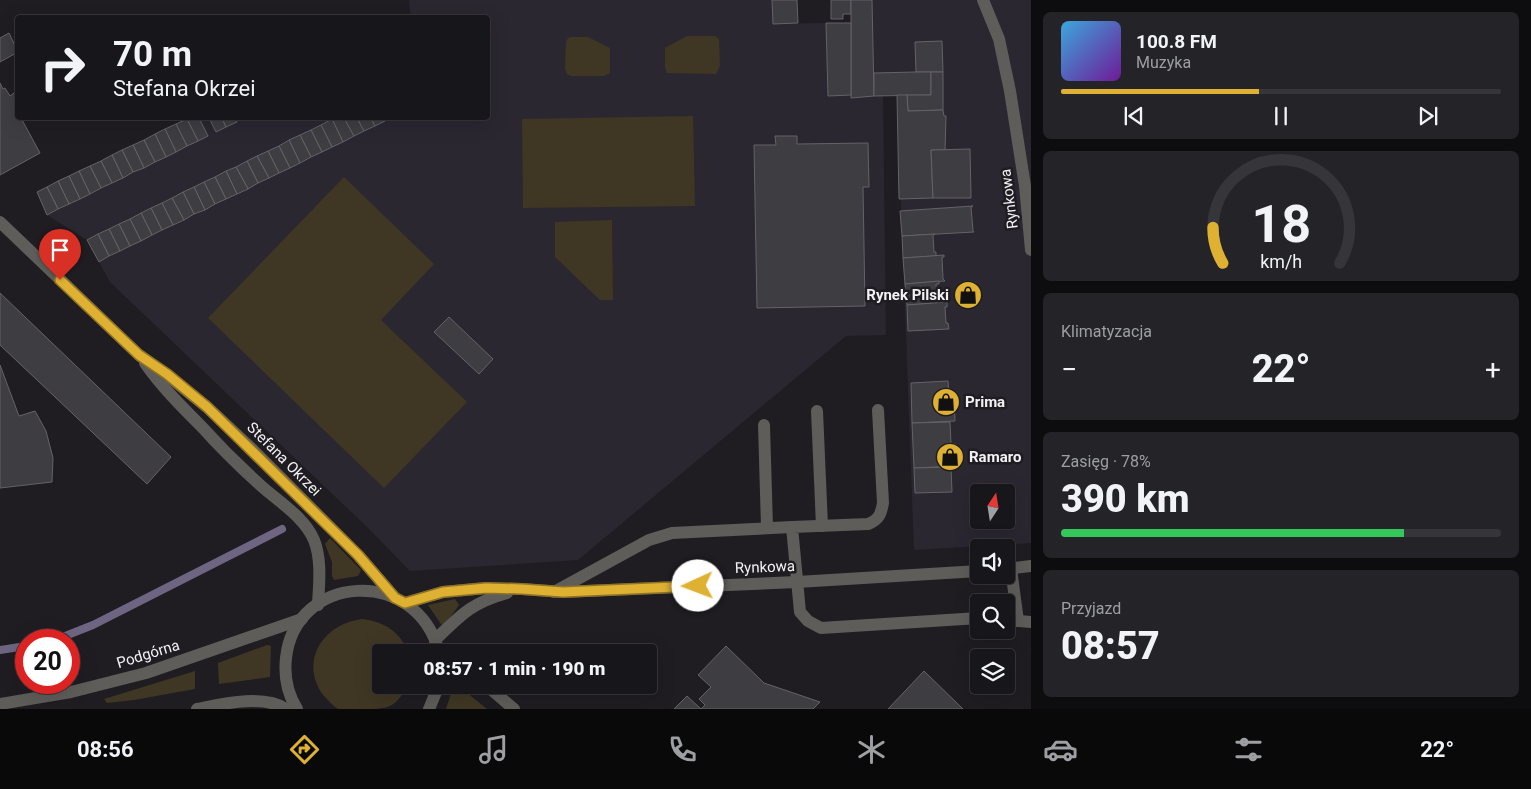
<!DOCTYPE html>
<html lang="pl">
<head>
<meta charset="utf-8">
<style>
	body { margin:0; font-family:Roboto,sans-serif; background:#242327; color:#f1f3f6; height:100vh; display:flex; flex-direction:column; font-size:19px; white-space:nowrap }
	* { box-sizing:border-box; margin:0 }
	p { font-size:16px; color:#9e9fa2 }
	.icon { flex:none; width:28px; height:28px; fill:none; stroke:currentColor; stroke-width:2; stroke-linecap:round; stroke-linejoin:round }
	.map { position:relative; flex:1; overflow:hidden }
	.side { display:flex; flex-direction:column; gap:12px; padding:12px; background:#0d0c0e; width:500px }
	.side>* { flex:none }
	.banner { position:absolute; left:15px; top:15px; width:475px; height:105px; border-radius:5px; box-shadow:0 5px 20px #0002,0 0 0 1px #363539; background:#17161a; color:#f1f3f6; overflow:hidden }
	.needle { width:32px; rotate:12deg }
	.tools { position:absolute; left:970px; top:484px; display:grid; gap:10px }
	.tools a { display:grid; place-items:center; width:45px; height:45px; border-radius:5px; background:#17161a; box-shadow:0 5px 20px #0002,0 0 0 1px #363539; font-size:25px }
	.speed { position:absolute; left:15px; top:629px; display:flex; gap:10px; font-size:25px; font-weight:700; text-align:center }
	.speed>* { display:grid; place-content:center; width:65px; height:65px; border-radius:50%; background:#17161a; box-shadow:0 5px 20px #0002,0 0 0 1px #363539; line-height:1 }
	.speed .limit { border:8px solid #d22; background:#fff; color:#111 }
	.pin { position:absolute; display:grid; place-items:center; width:42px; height:42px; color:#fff; margin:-51px -21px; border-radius:50% 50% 50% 0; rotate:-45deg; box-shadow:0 0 5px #0007 }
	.pin .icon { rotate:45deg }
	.me { position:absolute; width:55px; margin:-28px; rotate:268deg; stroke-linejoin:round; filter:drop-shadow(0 0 4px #0008) }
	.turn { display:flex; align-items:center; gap:18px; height:105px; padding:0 15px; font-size:22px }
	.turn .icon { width:65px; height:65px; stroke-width:2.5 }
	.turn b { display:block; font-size:35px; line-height:42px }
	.big { font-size:38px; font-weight:800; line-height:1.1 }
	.side .widget { flex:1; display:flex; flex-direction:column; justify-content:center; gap:8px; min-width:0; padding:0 18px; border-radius:8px; background:#242327 }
	.side .dial { align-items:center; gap:0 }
	.dial svg { height:130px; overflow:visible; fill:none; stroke:#363539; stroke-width:7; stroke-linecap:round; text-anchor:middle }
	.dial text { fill:#f1f3f6; stroke:none }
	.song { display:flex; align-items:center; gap:15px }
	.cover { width:60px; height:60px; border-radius:8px; background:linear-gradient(135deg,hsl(200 70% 55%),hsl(280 70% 35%)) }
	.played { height:5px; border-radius:2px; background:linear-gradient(90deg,#deb133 45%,#363539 45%) }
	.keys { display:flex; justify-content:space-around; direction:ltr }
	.heat { display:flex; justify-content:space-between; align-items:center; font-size:28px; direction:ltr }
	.charge { height:8px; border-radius:4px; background:linear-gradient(90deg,#34c759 78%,#363539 0) }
	.trip { position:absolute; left:372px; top:644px; width:285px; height:50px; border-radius:5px; background:#17161a; box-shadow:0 5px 20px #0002,0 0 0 1px #363539; font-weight:800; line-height:50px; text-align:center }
	.dock { display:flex; height:80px; justify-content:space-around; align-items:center; background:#09090a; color:#9e9fa2 }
	.dock .icon { width:35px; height:35px }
	.dock .active { color:#deb133 }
	.dock b { font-size:22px; color:#f1f3f6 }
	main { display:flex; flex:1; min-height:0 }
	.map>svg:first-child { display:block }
</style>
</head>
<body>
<main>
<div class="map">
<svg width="1031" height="709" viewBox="0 0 1031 709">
	<rect width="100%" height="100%" fill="#1f1d22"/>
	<path fill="#2a2731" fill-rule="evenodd" d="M409 0H772L773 24 826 23 828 96 851 95V0H1031V543L914 550 897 95 883 96 886 335 846 336 578 560 410 571 366 526 110 282 87 240 47 215 37 192 190 118H488V18L411 17ZM979 492H1006V520H979Z"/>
	<g fill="#3f3723">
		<polygon points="687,36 715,36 719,39 720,66 716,74 667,73 665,67 665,48"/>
		<polygon points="571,37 588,37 610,48 610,73 604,76 571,76 567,74 565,69 566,42 568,38"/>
		<polygon points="693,116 695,206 523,208 522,119"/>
		<polygon points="344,177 434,264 381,320 467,402 384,488 208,318"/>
		<polygon points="612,220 613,300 600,300 555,257 555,222"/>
		<polygon points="330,538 361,570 358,576 334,580 332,576 332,562 325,544"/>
		<polygon points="455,599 459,605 443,627 428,605"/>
		<path d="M363 619C385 622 400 632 408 652H381V685H407C398 705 390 709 369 709 360 709 346 709 338 709 333 706 328 700 324 696 298 661 324 623 363 619Z"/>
		<polygon points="267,645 271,646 270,677 219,684 218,663"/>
		<polygon points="195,671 195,689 134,700 107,703 104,699"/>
		<polygon points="455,685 461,688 487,709 446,709 453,687"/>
	</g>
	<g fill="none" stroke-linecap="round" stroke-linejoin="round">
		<g stroke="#6e6583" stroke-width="8">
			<polyline points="55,640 93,625 282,529"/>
			<polyline points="0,650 26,646"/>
		</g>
	</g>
	<g fill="#3e3d42" stroke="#646368">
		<polygon points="772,0 797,0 798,23 773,24"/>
		<polygon points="831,0 851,0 851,14 843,14 843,19 831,19"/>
		<polygon points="851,0 872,0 874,96 851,98"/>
		<polygon points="826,23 851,23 851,95 828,96"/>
		<polygon points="9,33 18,52 0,62 0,38"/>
		<polygon points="942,41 943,72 916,72 915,42"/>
		<polygon points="916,72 931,72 931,95 874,96 874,73"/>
		<polygon points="931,72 943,72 943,110 908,111 907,95 931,95"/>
		<polygon points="0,83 3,89 5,88 10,96 14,93 18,99 18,105 15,110 17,111 18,118 21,118 40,153 0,175"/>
		<polygon points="897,95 907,95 908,111 943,110 944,116 946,116 945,150 931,150 933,198 899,199"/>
		<polygon points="190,118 199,118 208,136 198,141 187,119"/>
		<polygon points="209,118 222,118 226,127 216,132"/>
		<polygon points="222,118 235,118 237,122 226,127"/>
		<polygon points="336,118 344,118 354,136 343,142 332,119"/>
		<polygon points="344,118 357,118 364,131 354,136"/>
		<polygon points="357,118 371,118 375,126 364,131"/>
		<polygon points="371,118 384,118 385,121 375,126"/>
		<polygon points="187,119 198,141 187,146 176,124"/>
		<polygon points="332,119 343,142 332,147 321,125"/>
		<polygon points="176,124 187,146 176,152 165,129"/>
		<polygon points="321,125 332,147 322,152 311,130"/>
		<polygon points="165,129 176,152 166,157 155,134"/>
		<polygon points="311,130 322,152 311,157 300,135"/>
		<polygon points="155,134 166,157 155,162 144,140"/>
		<polygon points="300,135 311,157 300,163 289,140"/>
		<polygon points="775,136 797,136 797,144 868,143 869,187 863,187 865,306 757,308 754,145 776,145"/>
		<polygon points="144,140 155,162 144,168 133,145"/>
		<polygon points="289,140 300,163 290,168 279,146"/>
		<polygon points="133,145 144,168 133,172 122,150"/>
		<polygon points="279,146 290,168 279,173 268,151"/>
		<polygon points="970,149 971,198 933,198 931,150"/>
		<polygon points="122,150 133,172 123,178 112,155"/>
		<polygon points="268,151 279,173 269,178 257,156"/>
		<polygon points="112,155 123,178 112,183 101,161"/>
		<polygon points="257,156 269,178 258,183 247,161"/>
		<polygon points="101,161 112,183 101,188 90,166"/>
		<polygon points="247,161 258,183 248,189 236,167"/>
		<polygon points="90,166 101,188 90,194 79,171"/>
		<polygon points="236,167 248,189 237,194 226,171"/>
		<polygon points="79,171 90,194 80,199 69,176"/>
		<polygon points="226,171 237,194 226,199 215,177"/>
		<polygon points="69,176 80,199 69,204 58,181"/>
		<polygon points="215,177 226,199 215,204 204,182"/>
		<polygon points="58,181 69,204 58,209 47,187"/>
		<polygon points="204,182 215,204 205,210 194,187"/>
		<polygon points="47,187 58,209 47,215 37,192"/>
		<polygon points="194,187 205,210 194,214 183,192"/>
		<polygon points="183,192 194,214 184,220 172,198"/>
		<polygon points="172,198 184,220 173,225 162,203"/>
		<polygon points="162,203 173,225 162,230 151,208"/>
		<polygon points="973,206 971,207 973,231 974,232 902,236 900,211"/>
		<polygon points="151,208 162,230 152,235 141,213"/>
		<polygon points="141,213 152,235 141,241 130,219"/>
		<polygon points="130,219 141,241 130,246 119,224"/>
		<polygon points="119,224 130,246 120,251 109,229"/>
		<polygon points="109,229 120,251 109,256 98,234"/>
		<polygon points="98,234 109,256 99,262 87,240"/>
		<polygon points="935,234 933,236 934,252 936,252 936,256 903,258 902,236"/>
		<polygon points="944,255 944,257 942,257 943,279 945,281 905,284 903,258"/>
		<polygon points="939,281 939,284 936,284 937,300 940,300 940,303 907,305 905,284"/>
		<polygon points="0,293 171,457 147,484 0,345"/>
		<polygon points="947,302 947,307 945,307 946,323 948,323 949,329 908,331 907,305"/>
		<polygon points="449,317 493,359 479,374 434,332"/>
		<polygon points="0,365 19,416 35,411 46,431 53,458 52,482 0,488"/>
		<polygon points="948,381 949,398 954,397 955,421 912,423 911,383"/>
		<polygon points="950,422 951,444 956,444 957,466 914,468 912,423"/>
		<polygon points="951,467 952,492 915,493 914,468"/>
		<polygon points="726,646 764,683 820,702 813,709 701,709 705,705 699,699 711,687 698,675"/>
		<polygon points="924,671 963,709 888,709"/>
		<polygon points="687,696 701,709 674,709"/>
	</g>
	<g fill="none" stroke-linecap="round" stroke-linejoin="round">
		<g stroke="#5e5d5a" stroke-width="12">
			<polyline points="983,0 999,39 1010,91 1025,186 1031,250"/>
			<path d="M878 410 883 503C881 514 879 520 868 524L792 527 800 612 808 621 821 628 979 618"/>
			<polyline points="817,411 822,526"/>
			<polyline points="764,425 767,527"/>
			<polyline points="1006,569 1031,566"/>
			<polyline points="1011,569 1018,621"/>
			<polyline points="554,592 649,540 672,533 792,527"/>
			<polyline points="405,603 443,592 486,588 522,589 563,592 797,582 979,571"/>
			<polyline points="1006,620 1031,622"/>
			<path d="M435 640C461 615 471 603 507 593"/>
		</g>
		<g stroke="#5e5d5a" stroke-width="12">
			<polyline points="0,222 139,355 167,375 207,407 253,450 358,555 395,598"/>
			<path d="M145 363C161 386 181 406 201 426 219 446 238 465 258 483 276 500 304 516 314 540 322 560 319 584 318 605"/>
			<polyline points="486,685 514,709"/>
			<polyline points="0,704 71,692 146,673 302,619"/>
			<path d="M197 709C222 704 263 694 286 709"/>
			<path d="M297 709C287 693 284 676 286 658 295 574 416 565 439 652"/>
			<polyline points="429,709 439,685"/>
		</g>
	</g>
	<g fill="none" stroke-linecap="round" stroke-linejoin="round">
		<g stroke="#907321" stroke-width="12">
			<polyline id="route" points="60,280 139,355 167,374 207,407 358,555 395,598 405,603 443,592 486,588 522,589 563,592 698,586"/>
		</g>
		<use href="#route" stroke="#deb133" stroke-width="9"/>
	</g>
	<defs>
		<g id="shop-disc" transform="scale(1.4375)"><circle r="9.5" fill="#deb133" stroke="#1f1d22"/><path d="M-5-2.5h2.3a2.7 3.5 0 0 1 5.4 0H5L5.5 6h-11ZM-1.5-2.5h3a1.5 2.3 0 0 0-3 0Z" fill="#111"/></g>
	</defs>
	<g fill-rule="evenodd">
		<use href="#shop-disc" x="968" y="295"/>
		<use href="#shop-disc" x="946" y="402"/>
		<use href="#shop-disc" x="950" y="457"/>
	</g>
	<g text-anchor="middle" stroke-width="5" stroke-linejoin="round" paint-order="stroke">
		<g font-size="15" fill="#f2f1f4" stroke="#1f1d22">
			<text transform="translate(1009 199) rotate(-97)" y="5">Rynkowa</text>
			<text transform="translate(284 459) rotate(45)" y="5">Stefana Okrzei</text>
			<text transform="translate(765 567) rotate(-2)" y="5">Rynkowa</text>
			<text transform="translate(148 654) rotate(-17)" y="5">Podgórna</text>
		</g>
		<g font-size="15" font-weight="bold" fill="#f2f1f4" stroke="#1f1d22" text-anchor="start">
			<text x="949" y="300" text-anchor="end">Rynek Pilski</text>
			<text x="965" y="407">Prima</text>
			<text x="969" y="462">Ramaro</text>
		</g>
	</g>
</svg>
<div class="tools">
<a><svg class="needle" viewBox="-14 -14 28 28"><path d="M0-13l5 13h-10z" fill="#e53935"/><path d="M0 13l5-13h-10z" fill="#9e9fa2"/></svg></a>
<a><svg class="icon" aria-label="sound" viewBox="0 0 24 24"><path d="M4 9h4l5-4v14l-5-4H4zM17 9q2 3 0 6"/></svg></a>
<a><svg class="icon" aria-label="search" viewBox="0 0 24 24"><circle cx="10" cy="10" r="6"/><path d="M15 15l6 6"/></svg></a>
<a><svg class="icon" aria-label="layers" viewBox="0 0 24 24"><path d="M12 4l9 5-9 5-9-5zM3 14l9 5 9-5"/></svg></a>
</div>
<div class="speed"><div class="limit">20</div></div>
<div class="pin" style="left:60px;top:280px;background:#d93025"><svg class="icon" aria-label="arrive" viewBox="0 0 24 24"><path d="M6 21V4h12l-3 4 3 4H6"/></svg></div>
<svg class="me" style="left:698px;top:586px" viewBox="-20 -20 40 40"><circle r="19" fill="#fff"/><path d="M0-13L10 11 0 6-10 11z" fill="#deb133"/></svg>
<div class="trip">08:57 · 1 min · 190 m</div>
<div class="banner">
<div class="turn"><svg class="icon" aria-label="right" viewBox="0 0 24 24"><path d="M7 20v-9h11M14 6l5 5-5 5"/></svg><div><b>70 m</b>Stefana Okrzei</div></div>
</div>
</div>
<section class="side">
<div class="widget">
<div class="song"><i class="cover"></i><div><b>100.8 FM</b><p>Muzyka</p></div></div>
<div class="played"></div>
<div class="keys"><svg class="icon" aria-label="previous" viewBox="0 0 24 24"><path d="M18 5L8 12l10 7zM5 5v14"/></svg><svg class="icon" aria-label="pause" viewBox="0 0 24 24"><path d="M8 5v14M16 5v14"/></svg><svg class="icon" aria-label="next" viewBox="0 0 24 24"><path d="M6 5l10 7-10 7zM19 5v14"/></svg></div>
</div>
<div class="widget dial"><svg viewBox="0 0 100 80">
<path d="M14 69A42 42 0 1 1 86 69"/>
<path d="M14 69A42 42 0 0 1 8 47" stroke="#deb133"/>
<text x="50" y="56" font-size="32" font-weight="700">18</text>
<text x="50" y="72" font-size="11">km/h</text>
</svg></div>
<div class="widget"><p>Klimatyzacja</p>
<div class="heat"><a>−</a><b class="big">22°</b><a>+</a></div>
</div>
<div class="widget"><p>Zasięg · 78%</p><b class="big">390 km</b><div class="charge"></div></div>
<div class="widget"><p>Przyjazd</p><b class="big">08:57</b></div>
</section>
</main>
<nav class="dock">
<b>08:56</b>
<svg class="icon active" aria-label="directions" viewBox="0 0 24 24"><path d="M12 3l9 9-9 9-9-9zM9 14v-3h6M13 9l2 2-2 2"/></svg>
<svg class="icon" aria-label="music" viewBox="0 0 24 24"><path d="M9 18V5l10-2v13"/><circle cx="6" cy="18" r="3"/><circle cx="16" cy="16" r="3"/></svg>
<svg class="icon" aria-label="phone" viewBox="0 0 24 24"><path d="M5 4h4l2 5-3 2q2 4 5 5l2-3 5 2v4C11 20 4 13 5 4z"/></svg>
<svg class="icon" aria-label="climate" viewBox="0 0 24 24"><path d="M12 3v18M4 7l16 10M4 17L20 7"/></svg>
<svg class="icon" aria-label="car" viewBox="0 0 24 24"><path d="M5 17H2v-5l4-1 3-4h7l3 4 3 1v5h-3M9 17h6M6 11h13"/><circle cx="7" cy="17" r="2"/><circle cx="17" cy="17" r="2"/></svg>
<svg class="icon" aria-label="filters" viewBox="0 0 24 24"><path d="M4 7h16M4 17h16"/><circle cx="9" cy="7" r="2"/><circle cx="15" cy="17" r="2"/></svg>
<b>22°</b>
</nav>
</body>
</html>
